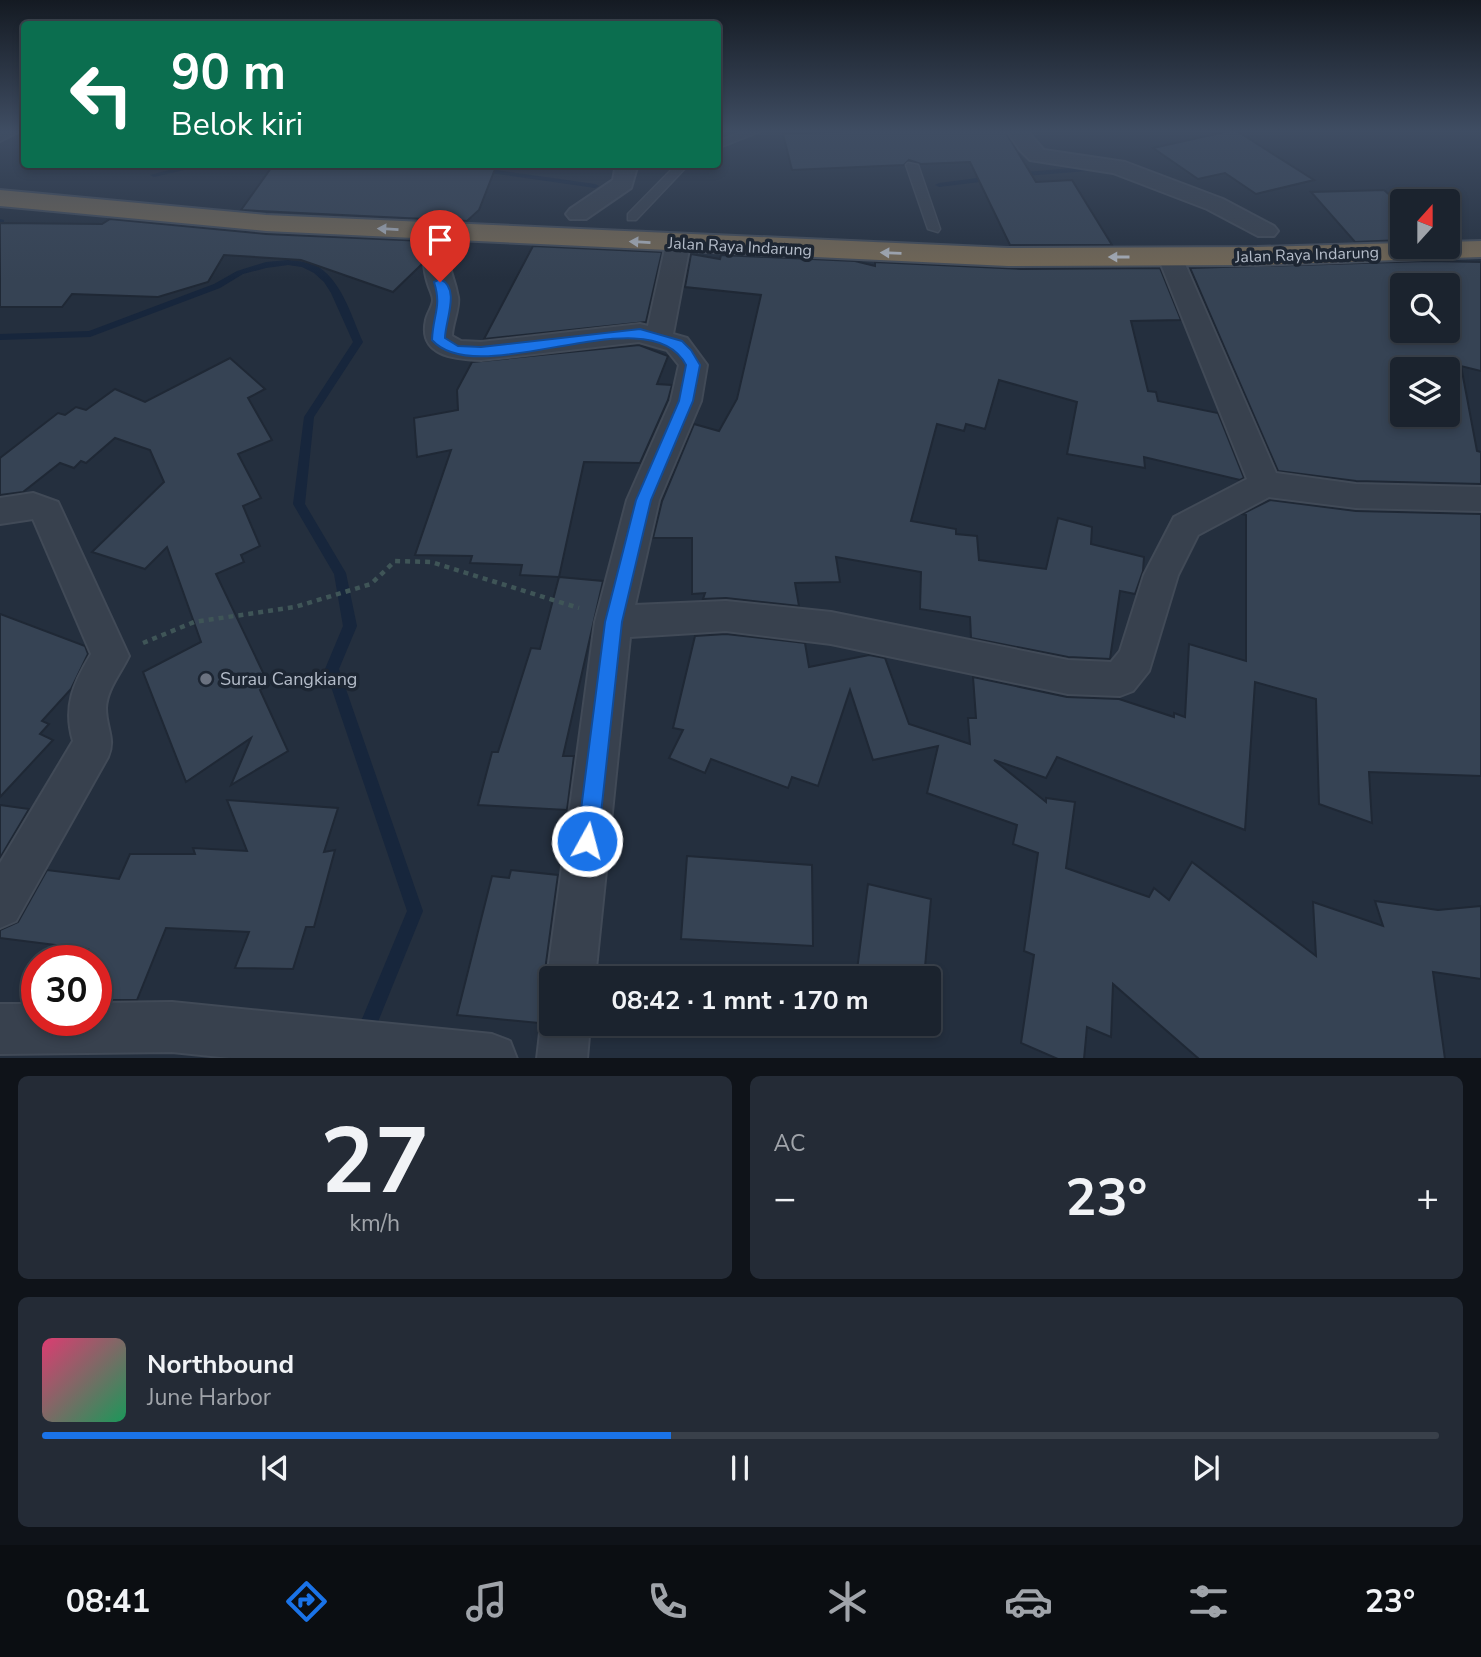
<!DOCTYPE html>
<html lang="id">
<head>
<meta charset="utf-8">
<style>
	body { margin:0; font-family:"Nunito Sans",sans-serif; background:#242b36; color:#f1f3f6; height:100vh; display:flex; flex-direction:column; font-size:26px; white-space:nowrap }
	* { box-sizing:border-box; margin:0 }
	p { font-size:23px; color:#a0a4aa }
	.icon { flex:none; width:38px; height:38px; fill:none; stroke:currentColor; stroke-width:2; stroke-linecap:round; stroke-linejoin:round }
	.map { position:relative; height:1058px; overflow:hidden }
	.side { display:flex; flex-direction:column; gap:18px; padding:18px; background:#0f1319; flex:1 }
	.side>* { flex:none }
	.guide { position:absolute; left:21px; top:21px; width:700px; height:147px; border-radius:7px; box-shadow:0 4px 10px #0003,0 0 0 2px #39404a; background:#0b6e4f; color:#fff; overflow:hidden }
	.needle { width:46px; rotate:21deg }
	.tools { position:absolute; left:1390px; top:189px; display:grid; gap:14px }
	.tools a { display:grid; place-items:center; width:70px; height:70px; border-radius:7px; background:#1b232e; box-shadow:0 4px 10px #0003,0 0 0 2px #39404a; font-size:35px }
	.speed { position:absolute; left:21px; top:945px; display:flex; gap:14px; font-size:35px; font-weight:700; text-align:center }
	.speed>* { display:grid; place-content:center; width:91px; height:91px; border-radius:50%; background:#1b232e; box-shadow:0 4px 10px #0003,0 0 0 2px #39404a; line-height:1 }
	.speed .limit { border:10px solid #d22; background:#fff; color:#111 }
	.pin { position:absolute; display:grid; place-items:center; width:60px; height:60px; color:#fff; margin:-72px -30px; border-radius:50% 50% 50% 0; rotate:-45deg; box-shadow:0 0 7px #0007 }
	.pin .icon { rotate:45deg }
	.me { position:absolute; width:77px; margin:-38px; rotate:7deg; stroke-linejoin:round; filter:drop-shadow(0 0 5px #0008) }
	.turn { display:flex; align-items:center; gap:24px; height:147px; padding:0 35px; font-size:32px }
	.turn .icon { width:91px; height:91px; stroke-width:2.5 }
	.turn b { display:block; font-size:49px; line-height:60px }
	.big { font-size:52px; font-weight:700; line-height:1.1 }
	.side .card { flex:1; display:flex; flex-direction:column; justify-content:center; gap:10px; min-width:0; padding:0 24px; border-radius:10px; background:#242b36 }
	.side .dial { align-items:center; gap:0 }
	.dial b { font-size:91px; line-height:1 }
	.song { display:flex; align-items:center; gap:21px }
	.cover { width:84px; height:84px; border-radius:10px; background:linear-gradient(135deg,hsl(340 70% 55%),hsl(150 70% 35%)) }
	.played { height:7px; border-radius:4px; background:linear-gradient(90deg,#1a73e8 45%,#39404a 45%) }
	.keys { display:flex; justify-content:space-around; direction:ltr }
	.heat { display:flex; justify-content:space-between; align-items:center; font-size:38px; direction:ltr }
	.side .tiles { flex:1; display:grid; gap:18px; grid-template-columns:1fr 1fr }
	.card:last-child { grid-column:span 2 }
	.trip { position:absolute; left:539px; top:966px; width:402px; height:70px; border-radius:7px; background:#1b232e; box-shadow:0 4px 10px #0003,0 0 0 2px #39404a; font-weight:700; line-height:70px; text-align:center }
	.tabs { display:flex; height:112px; justify-content:space-around; align-items:center; background:#0b0e12; color:#a0a4aa }
	.tabs .icon { width:49px; height:49px }
	.tabs .current { color:#1a73e8 }
	.tabs b { font-size:32px; color:#f1f3f6 }
	.map>svg:first-child { display:block }
</style>
</head>
<body>
<div class="map">
<svg width="1481" height="1059" viewBox="0 0 1481 1059">
	<rect width="100%" height="100%" fill="#242f3e"/>
	<g fill="none" stroke-linecap="round" stroke-linejoin="round">
		<g fill="#17263c" fill-rule="evenodd">
			<polygon points="192,164 210,164 154,177 150,175"/>
			<polygon points="429,164 454,164 595,184 599,186 595,188"/>
			<polygon points="1097,166 1100,166 1100,170 1014,177 1010,175 1014,173"/>
			<polygon points="993,176 997,178 996,180 939,187 935,185 939,183"/>
			<polygon points="0,219 4,220 4,224 0,225"/>
			<path d="M288 260C299 261 311 262 320 268 343 284 352 318 363 342L314 417 305 504 346 573 357 626 339 669 423 911 369 1044 363 1047 357 1044 354 1038 407 911 325 669 343 626 334 574 293 504 304 417 353 342 331 293 324 282 314 273 302 267 288 265 266 268 243 274 220 288 90 337 0 340V334L89 331 214 284 237 271 266 262Z"/>
		</g>
	</g>
	<g fill="#364354" stroke="#1f2835" stroke-width="2" fill-rule="evenodd">
		<polygon points="852,131 1005,131 1036,182 1072,180 1112,245 1010,245 970,162 921,164 909,160 904,165 792,170 783,134"/>
		<polygon points="1229,131 1237,131 1314,180 1256,194 1225,173 1198,179 1153,148"/>
		<polygon points="274,164 386,164 495,169 479,210 467,221 241,210"/>
		<polygon points="1384,190 1402,206 1402,240 1355,242 1311,192"/>
		<polygon points="110,219 266,234 425,241 422,264 393,292 301,260 224,255 208,282 158,297 72,294 62,307 0,307 0,223 102,224"/>
		<polygon points="533,246 662,252 646,322 484,339"/>
		<polygon points="691,254 720,259 721,255 855,261 875,266 875,262 1021,269 1160,268 1181,320 1131,321 1148,391 1156,392 1158,401 1218,413 1244,478 1240,480 1144,457 1145,468 1067,454 1077,402 999,380 985,429 966,424 964,431 937,424 911,521 956,529 956,534 977,536 979,560 1046,569 1058,518 1092,527 1091,544 1144,557 1143,571 1135,594 1120,591 1110,659 1068,657 971,638 970,617 920,609 921,572 836,557 840,582 795,583 799,606 726,598 703,599 705,593 692,594 692,538 653,538 662,501 694,424 719,431 737,399 761,295 685,287"/>
		<path d="M1429 261 1481 262V371L1461 366 1477 451 1481 452V484L1356 481 1278 471 1190 268ZM1402 285H1447V331H1402ZM1402 369H1447V415H1402Z"/>
		<polygon points="639,345 668,356 657,384 672,385 668,400 640,463 584,462 559,577 520,575 522,565 470,563 472,556 415,555 451,450 417,457 414,418 458,410 457,390 472,362"/>
		<polygon points="230,358 265,389 248,398 272,440 238,454 261,498 243,506 260,546 241,555 244,562 216,574 269,685 260,690 288,751 231,785 251,738 186,782 143,672 201,642 167,547 145,569 92,552 164,482 150,450 115,438 86,463 81,461 74,468 60,463 23,492 0,495 0,458 58,413 65,415 76,407 86,410 115,389 145,402"/>
		<polygon points="1270,500 1356,511 1481,514 1481,776 1369,772 1372,823 1319,804 1316,699 1255,682 1245,830 1057,757 1046,778 994,760 1046,802 1046,798 1075,802 1066,868 1149,897 1154,888 1169,900 1192,862 1316,956 1313,902 1383,926 1375,901 1438,910 1481,906 1481,979 1433,972 1445,1059 1199,1059 1113,984 1111,1037 1087,1027 1084,1059 1058,1059 1021,1043 1034,955 1024,951 1038,853 1013,844 1017,825 927,793 938,746 873,760 850,690 818,786 792,777 788,788 711,759 705,773 669,758 683,730 673,728 695,636 726,634 805,643 809,667 869,655 885,658 909,724 970,744 968,718 976,718 973,677 1067,697 1119,699 1174,717 1174,713 1185,717 1189,644 1246,661 1246,515 1242,514"/>
		<polygon points="559,577 603,581 563,756 574,756 567,810 478,805 492,752 498,752 531,648 540,649"/>
		<polygon points="0,614 85,646 88,654 71,689 42,721 49,724 40,734 53,740 0,797"/>
		<polygon points="227,800 338,808 324,852 335,850 314,927 306,927 293,969 235,968 249,932 166,928 137,1000 96,1000 96,961 83,961 88,949 0,938 0,930 18,922 47,870 119,879 130,854 195,854 193,848 247,851"/>
		<polygon points="0,805 29,809 0,858"/>
		<polygon points="687,856 812,865 813,946 681,939"/>
		<polygon points="511,870 558,875 544,978 548,989 539,1023 457,1015 492,876 509,878"/>
		<polygon points="868,884 931,899 924,978 856,978"/>
	</g>
	<g fill="none" stroke-linecap="round" stroke-linejoin="round">
		<g stroke="#414a57" stroke-width="3">
			<g id="lane">
				<polygon points="745,131 761,131 718,148 718,141"/>
				<polygon points="908,163 918,165 940,229 938,232 928,229 906,165"/>
				<polygon points="677,164 689,164 636,220 628,220 628,214"/>
			</g>
		</g>
		<g stroke="#414a57" stroke-width="4">
			<g id="street">
				<polygon points="0,131 20,131 0,141"/>
				<polygon points="1007,131 1027,131 1044,150 1125,162 1223,199 1274,226 1278,231 1274,236 1258,236 1207,209 1113,173 1030,160 1020,150"/>
				<polygon points="616,164 638,164 631,188 586,219 570,219 566,214 570,209 613,180"/>
				<path d="M444 225 452 227 456 232C442 267 452 265 458 297 460 308 452 324 452 336L461 341 481 342 640 324 648 326 666 244 669 239H687L690 244 673 334 687 338 707 365 701 401 659 500 635 605 726 601 831 612 1068 660 1111 662 1120 651 1144 575 1174 517 1247 479 1158 257 1161 252H1179L1182 257 1276 473 1356 484 1481 487V511L1356 508 1269 497 1198 535 1178 575 1149 671 1133 691 1120 696 1068 694 831 644 726 631 630 637 595 978H551V988L547 978 595 622 627 500 671 401 679 365 667 350 639 342 481 360C454 359 418 356 426 320 427 314 433 306 433 300 433 295 429 288 428 284 421 263 423 245 436 227Z"/>
				<path d="M33 493 58 502 129 656C121 673 107 689 106 708 106 728 116 739 108 757L16 921 0 928V863L73 741C63 707 73 684 91 654L33 519 0 524V498Z"/>
				<polygon points="172,1002 492,1034 510,1041 517,1059 240,1059 172,1052 0,1054 0,1004 37,1004 37,1020 96,1020 96,1003"/>
				<polygon points="551,1006 551,1024 590,1024 587,1059 537,1059 541,1024"/>
			</g>
		</g>
		<g stroke="#434c59" stroke-width="4">
			<polygon id="highway" points="0,190 266,215 1008,248 1257,247 1402,243 1402,247 1447,247 1447,242 1481,241 1481,257 1257,265 1008,266 266,231 0,206"/>
		</g>
		<polyline stroke="#3f5557" stroke-width="4.5" stroke-dasharray="5 5" stroke-linecap="butt" points="143,643 194,622 295,607 371,584 395,561 431,562 579,608"/>
		<use href="#lane" fill="#38414e" fill-rule="evenodd"/>
		<use href="#street" fill="#38414e" fill-rule="evenodd"/>
		<use href="#highway" fill="#746855" fill-rule="evenodd"/>
	</g>
	<defs><path id="oneway-solid" d="M-6-.8H1V-3.2L6.5 0L1 3.2V.8H-6Z" transform="scale(1.75)"/></defs>
	<g fill="#aeb4bd">
		<use href="#oneway-solid" transform="translate(388 229) rotate(-177)"/>
		<use href="#oneway-solid" transform="translate(640 242) rotate(-177)"/>
		<use href="#oneway-solid" transform="translate(891 253) rotate(-178)"/>
		<use href="#oneway-solid" transform="translate(1119 257) rotate(180)"/>
	</g>
	<linearGradient id="sky" x2="0" y2="1"><stop stop-color="#141a22"/><stop offset="0.47" stop-color="#3f4d63"/><stop offset="1" stop-color="#3f4d63" stop-opacity="0"/></linearGradient>
	<rect width="1481" height="279" fill="url(#sky)"/>
	<path fill="#1a73e8" stroke="#114b97" stroke-width="2" d="M440 279C461 288 445 321 445 338L458 346 481 347 640 329 682 341 691 350 700 365 693 401 651 500 622 622 598 841 595 849 587 852 580 849 577 841 605 622 636 500 679 401 686 365C650 294 479 393 432 340 433 314 442 307 434 282Z"/>
	<circle fill="#6b7280" stroke="#1d2633" stroke-width="2.5" cx="206" cy="679" r="7"/>
	<g text-anchor="middle" stroke-width="7" stroke-linejoin="round" paint-order="stroke">
		<g font-size="16" fill="#b4bcc9" stroke="#1d2633">
			<text transform="translate(740 246) rotate(3)" y="6">Jalan Raya Indarung</text>
			<text transform="translate(1307 254) rotate(-2)" y="6">Jalan Raya Indarung</text>
		</g>
		<g font-size="18" fill="#b4bcc9" stroke="#1d2633" text-anchor="start">
			<text x="220" y="685">Surau Cangkiang</text>
		</g>
	</g>
</svg>
<div class="tools">
<a><svg class="needle" viewBox="-14 -14 28 28"><path d="M0-13l5 13h-10z" fill="#e53935"/><path d="M0 13l5-13h-10z" fill="#a0a4aa"/></svg></a>
<a><svg class="icon" aria-label="search" viewBox="0 0 24 24"><circle cx="10" cy="10" r="6"/><path d="M15 15l6 6"/></svg></a>
<a><svg class="icon" aria-label="layers" viewBox="0 0 24 24"><path d="M12 4l9 5-9 5-9-5zM3 14l9 5 9-5"/></svg></a>
</div>
<div class="speed"><div class="limit">30</div></div>
<div class="pin" style="left:440px;top:282px;background:#d93025"><svg class="icon" aria-label="arrive" viewBox="0 0 24 24"><path d="M6 21V4h12l-3 4 3 4H6"/></svg></div>
<svg class="me" style="left:587px;top:841px" viewBox="-20 -20 40 40"><circle r="17" fill="#1a73e8" stroke="#fff" stroke-width="3"/><path d="M0-11L8 9 0 5-8 9z" fill="#fff"/></svg>
<div class="trip">08:42 · 1 mnt · 170 m</div>
<div class="guide">
<div class="turn"><svg class="icon" aria-label="left" viewBox="0 0 24 24"><path d="M17 20v-9H6M10 6l-5 5 5 5"/></svg><div><b>90 m</b>Belok kiri</div></div>
</div>
</div>
<section class="side">
<div class="tiles">
<div class="card dial"><b>27</b><p>km/h</p></div>
<div class="card"><p>AC</p>
<div class="heat"><a>−</a><b class="big">23°</b><a>+</a></div>
</div>
<div class="card">
<div class="song"><i class="cover"></i><div><b>Northbound</b><p>June Harbor</p></div></div>
<div class="played"></div>
<div class="keys"><svg class="icon" aria-label="previous" viewBox="0 0 24 24"><path d="M18 5L8 12l10 7zM5 5v14"/></svg><svg class="icon" aria-label="pause" viewBox="0 0 24 24"><path d="M8 5v14M16 5v14"/></svg><svg class="icon" aria-label="next" viewBox="0 0 24 24"><path d="M6 5l10 7-10 7zM19 5v14"/></svg></div>
</div>
</div>
</section>
<nav class="tabs">
<b>08:41</b>
<svg class="icon current" aria-label="directions" viewBox="0 0 24 24"><path d="M12 3l9 9-9 9-9-9zM9 14v-3h6M13 9l2 2-2 2"/></svg>
<svg class="icon" aria-label="music" viewBox="0 0 24 24"><path d="M9 18V5l10-2v13"/><circle cx="6" cy="18" r="3"/><circle cx="16" cy="16" r="3"/></svg>
<svg class="icon" aria-label="phone" viewBox="0 0 24 24"><path d="M5 4h4l2 5-3 2q2 4 5 5l2-3 5 2v4C11 20 4 13 5 4z"/></svg>
<svg class="icon" aria-label="climate" viewBox="0 0 24 24"><path d="M12 3v18M4 7l16 10M4 17L20 7"/></svg>
<svg class="icon" aria-label="car" viewBox="0 0 24 24"><path d="M5 17H2v-5l4-1 3-4h7l3 4 3 1v5h-3M9 17h6M6 11h13"/><circle cx="7" cy="17" r="2"/><circle cx="17" cy="17" r="2"/></svg>
<svg class="icon" aria-label="filters" viewBox="0 0 24 24"><path d="M4 7h16M4 17h16"/><circle cx="9" cy="7" r="2"/><circle cx="15" cy="17" r="2"/></svg>
<b>23°</b>
</nav>
</body>
</html>
